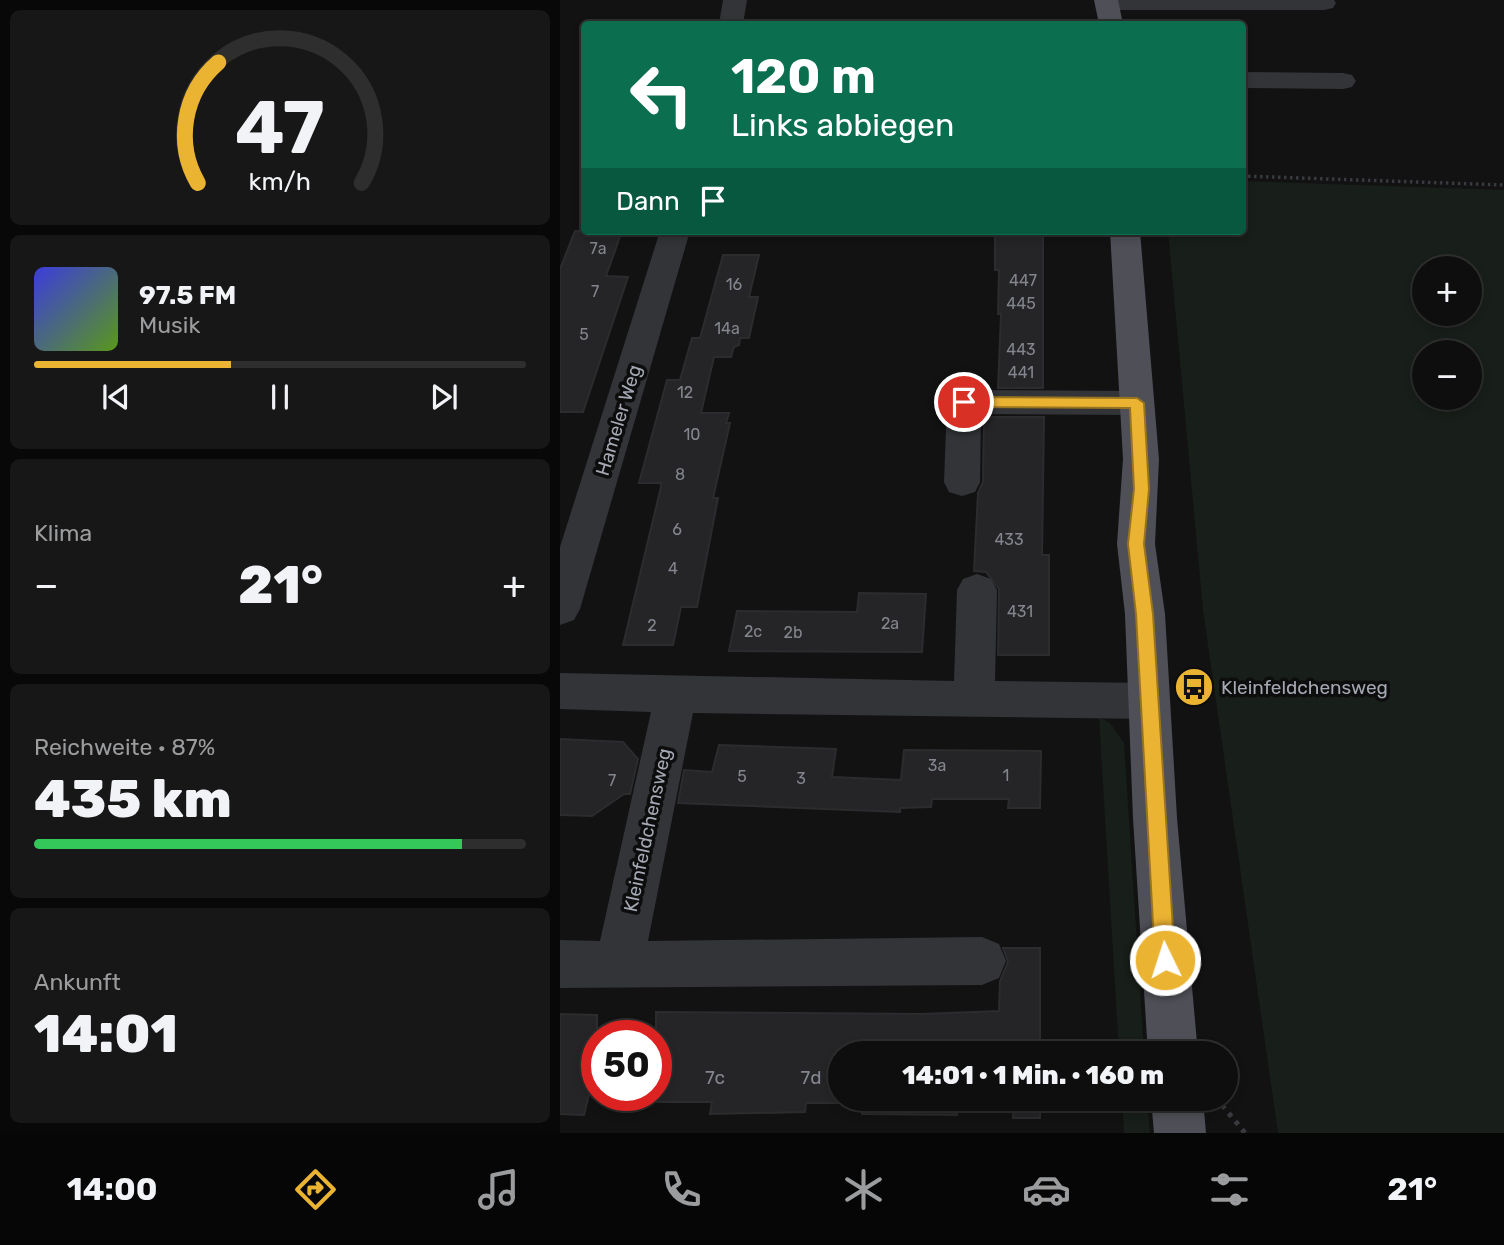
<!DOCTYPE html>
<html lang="de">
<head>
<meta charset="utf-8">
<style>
	body { margin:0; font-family:Rubik,sans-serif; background:#171717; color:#f1f3f6; height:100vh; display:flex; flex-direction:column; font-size:26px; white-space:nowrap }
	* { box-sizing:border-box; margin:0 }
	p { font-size:23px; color:#9b9c9e }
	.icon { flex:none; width:38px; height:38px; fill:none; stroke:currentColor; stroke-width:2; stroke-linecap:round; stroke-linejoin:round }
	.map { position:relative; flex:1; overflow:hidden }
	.details { display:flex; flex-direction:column; gap:10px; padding:10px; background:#080808; width:560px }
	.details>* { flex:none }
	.banner { position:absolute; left:21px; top:21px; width:665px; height:214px; border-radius:7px; box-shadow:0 4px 10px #0003,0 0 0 2px #2e2e2e; background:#0b6e4f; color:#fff; overflow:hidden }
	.controls { position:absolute; left:852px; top:256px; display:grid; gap:14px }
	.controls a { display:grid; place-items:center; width:70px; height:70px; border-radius:50%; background:#0e0e0e; box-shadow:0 4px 10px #0003,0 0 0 2px #2e2e2e; font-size:35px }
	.speed { position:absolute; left:21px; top:1020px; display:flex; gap:14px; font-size:35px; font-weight:700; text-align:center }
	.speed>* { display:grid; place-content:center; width:91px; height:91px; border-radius:50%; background:#0e0e0e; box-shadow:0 4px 10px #0003,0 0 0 2px #2e2e2e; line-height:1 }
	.speed .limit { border:10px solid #d22; background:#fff; color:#111 }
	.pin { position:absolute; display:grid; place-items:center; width:60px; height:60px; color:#fff; margin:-30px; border:4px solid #fff; border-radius:50%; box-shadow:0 2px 7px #0007 }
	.me { position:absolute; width:77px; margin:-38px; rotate:356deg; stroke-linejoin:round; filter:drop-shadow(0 0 5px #0008) }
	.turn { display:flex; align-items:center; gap:24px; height:147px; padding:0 35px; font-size:32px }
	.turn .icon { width:91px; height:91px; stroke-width:2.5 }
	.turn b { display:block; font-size:49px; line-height:60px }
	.then { display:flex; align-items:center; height:66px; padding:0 35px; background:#0003; gap:14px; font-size:26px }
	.big { font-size:52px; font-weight:800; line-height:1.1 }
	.details .card { flex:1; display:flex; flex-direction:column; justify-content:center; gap:10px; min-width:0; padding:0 24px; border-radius:10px; background:#171717 }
	.details .dial { align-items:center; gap:0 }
	.dial svg { height:182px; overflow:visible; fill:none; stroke:#2e2e2e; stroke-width:7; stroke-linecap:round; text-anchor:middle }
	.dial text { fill:#f1f3f6; stroke:none }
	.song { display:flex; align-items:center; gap:21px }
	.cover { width:84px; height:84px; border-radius:10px; background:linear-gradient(135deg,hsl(240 70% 55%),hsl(90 70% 35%)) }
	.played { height:7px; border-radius:4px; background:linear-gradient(90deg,#ebb332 40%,#2e2e2e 40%) }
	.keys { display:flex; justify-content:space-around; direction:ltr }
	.heat { display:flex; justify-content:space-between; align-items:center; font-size:38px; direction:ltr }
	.charge { height:10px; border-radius:5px; background:linear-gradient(90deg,#34c759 87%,#2e2e2e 0) }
	.trip { position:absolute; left:268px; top:1041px; width:410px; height:70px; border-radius:35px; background:#0e0e0e; box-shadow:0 4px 10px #0003,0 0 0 2px #2e2e2e; font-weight:800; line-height:70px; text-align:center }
	.menu { display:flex; height:112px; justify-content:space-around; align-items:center; background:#060606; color:#9b9c9e }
	.menu .icon { width:49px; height:49px }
	.menu .selected { color:#ebb332 }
	.menu b { font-size:32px; color:#f1f3f6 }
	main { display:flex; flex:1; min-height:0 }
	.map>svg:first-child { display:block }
</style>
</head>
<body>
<main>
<section class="details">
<div class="card dial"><svg viewBox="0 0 100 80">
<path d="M14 69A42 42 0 1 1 86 69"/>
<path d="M14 69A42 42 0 0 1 23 16" stroke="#ebb332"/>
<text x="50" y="56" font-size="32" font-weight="700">47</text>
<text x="50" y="72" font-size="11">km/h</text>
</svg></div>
<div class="card">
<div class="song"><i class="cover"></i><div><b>97.5 FM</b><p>Musik</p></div></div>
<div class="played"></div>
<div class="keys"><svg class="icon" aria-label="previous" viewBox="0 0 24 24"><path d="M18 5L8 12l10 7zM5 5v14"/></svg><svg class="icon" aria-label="pause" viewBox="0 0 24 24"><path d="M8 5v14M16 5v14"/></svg><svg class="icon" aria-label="next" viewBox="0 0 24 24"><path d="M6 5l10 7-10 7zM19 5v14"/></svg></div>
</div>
<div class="card"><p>Klima</p>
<div class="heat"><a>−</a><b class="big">21°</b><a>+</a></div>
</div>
<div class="card"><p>Reichweite · 87%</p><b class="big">435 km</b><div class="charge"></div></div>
<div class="card"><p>Ankunft</p><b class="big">14:01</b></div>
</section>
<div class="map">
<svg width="944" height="1133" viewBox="0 0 944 1133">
	<rect width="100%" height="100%" fill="#121213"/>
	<g fill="#181e19" fill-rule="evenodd">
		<path d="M683 181 944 190V1133H718L643 610 608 231H682ZM864 268H910V313H864ZM864 352H910V397H864Z"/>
		<polygon points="539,717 550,723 564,743 584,1053 559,1053"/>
		<polygon points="562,1099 587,1099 590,1133 564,1133"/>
	</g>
	<g fill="#252527" stroke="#2c2c2f" stroke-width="2">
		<polygon points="15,231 62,231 46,276 68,277 23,412 0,412 0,269"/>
		<polygon points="435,231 483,231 483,388 438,388 441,314 438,314 439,270 435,270"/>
		<polygon points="163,255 199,255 189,297 198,297 189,338 180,338 179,345 174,347 171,357 154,357 141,413 169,413 166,423 170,423 153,498 158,498 137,607 121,607 113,645 63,645 101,487 101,483 79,483 107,380 120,380 132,338 140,338"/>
		<polygon points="424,417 484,417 482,555 489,555 489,655 438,655 439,589 426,572 414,571 418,493 423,482"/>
		<polygon points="299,593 366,594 362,652 169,651 177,611 297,612"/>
		<polygon points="0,739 63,742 78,759 70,794 64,794 32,816 0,815"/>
		<polygon points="159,745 276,749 272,777 341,780 344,750 481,751 480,808 448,808 449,799 372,799 371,807 340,808 340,812 118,803 124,770 152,772"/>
		<polygon points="443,948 480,948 480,1054 280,1054 280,1099 480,1099 480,1118 453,1118 453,1105 397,1105 397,1115 302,1114 303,1103 246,1103 245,1112 150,1114 152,1102 96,1102 96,1012 362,1014 439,1011 440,981 448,962"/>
		<polygon points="0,1014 37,1015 37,1061 24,1115 0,1114"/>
	</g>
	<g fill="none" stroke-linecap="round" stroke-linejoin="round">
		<polyline stroke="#393a3f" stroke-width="3.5" stroke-dasharray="2.5 3.5" stroke-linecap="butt" points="682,176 944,185"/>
		<polyline stroke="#393a3f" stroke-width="5" stroke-dasharray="4.5 6" stroke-linecap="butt" points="662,1105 685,1133"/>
		<g fill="#333438" fill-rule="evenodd">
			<polygon points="163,0 187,0 183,24 159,24"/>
			<polygon points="537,0 774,0 776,3 773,8 764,10 547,10 538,8 535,3"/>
			<polygon points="682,72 783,73 792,75 796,81 792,87 783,89 682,88"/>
			<polygon points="100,231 130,231 20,609 14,620 0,625 0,547"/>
			<polygon points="404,390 577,391 589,394 594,403 589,412 577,415 421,414 420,482 415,492 402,496 389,492 384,482 387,402 392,393"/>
			<polygon points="417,574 431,579 437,590 435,681 589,683 604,688 610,701 604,714 589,719 133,713 88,941 422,937 439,944 446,961 439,978 422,985 0,988 0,940 40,941 91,712 0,709 0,673 394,681 397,590 403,579"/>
		</g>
		<g fill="#4f5057" fill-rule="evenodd">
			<polygon points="534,0 558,0 563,24 539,24"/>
			<polygon points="550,231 580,231 599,459 595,544 605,614 617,818 638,1054 588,1054 573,818 565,614 557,544 563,459"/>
			<polygon points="591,1099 643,1099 646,1133 594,1133"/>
		</g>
	</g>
	<polygon fill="#ebb332" stroke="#997420" stroke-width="2" points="404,397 577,398 584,403 589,489 584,544 593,614 615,960 612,967 605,970 598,967 595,960 576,614 568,544 574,489 570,408 404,407 397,402"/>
	<defs>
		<g id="bus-disc" transform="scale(2.0125)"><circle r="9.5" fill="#ebb332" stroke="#0d0d0e"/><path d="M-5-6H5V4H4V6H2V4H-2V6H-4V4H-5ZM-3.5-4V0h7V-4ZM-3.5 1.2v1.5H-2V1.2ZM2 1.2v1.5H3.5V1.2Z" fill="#111"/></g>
	</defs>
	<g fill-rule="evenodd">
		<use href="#bus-disc" x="634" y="687"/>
	</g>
	<g text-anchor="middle" stroke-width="7" stroke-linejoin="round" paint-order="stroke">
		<g font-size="16" fill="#84868f">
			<text x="38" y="254">7a</text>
			<text x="463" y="286">447</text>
			<text x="174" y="290">16</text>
			<text x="35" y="297">7</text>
			<text x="461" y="309">445</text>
			<text x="167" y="334">14a</text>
			<text x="24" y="340">5</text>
			<text x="461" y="355">443</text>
			<text x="461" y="378">441</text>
			<text x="125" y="398">12</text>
			<text x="132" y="440">10</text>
			<text x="120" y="480">8</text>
			<text x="117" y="535">6</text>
			<text x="449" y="545">433</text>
			<text x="113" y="574">4</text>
			<text x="460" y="617">431</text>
			<text x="330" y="629">2a</text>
			<text x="92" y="631">2</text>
			<text x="193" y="637">2c</text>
			<text x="233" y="638">2b</text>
			<text x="377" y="771">3a</text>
			<text x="446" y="781">1</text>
			<text x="182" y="782">5</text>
			<text x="241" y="784">3</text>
			<text x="52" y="786">7</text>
		</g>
		<g font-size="19" fill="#a4a8b3" stroke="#0d0d0e">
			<text transform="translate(58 420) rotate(-73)" y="7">Hameler Weg</text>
			<text transform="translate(87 830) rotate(-78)" y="7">Kleinfeldchensweg</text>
		</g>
		<g font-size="19" fill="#a4a8b3" stroke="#0d0d0e" text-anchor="start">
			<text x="661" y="694">Kleinfeldchensweg</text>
		</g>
		<g font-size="19" fill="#84868f">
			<text x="155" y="1084">7c</text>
			<text x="251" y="1084">7d</text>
		</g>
	</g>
</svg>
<div class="controls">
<a>+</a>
<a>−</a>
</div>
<div class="speed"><div class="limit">50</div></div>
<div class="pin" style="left:404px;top:402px;background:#d93025"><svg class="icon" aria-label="arrive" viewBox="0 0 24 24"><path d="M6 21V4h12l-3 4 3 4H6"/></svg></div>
<svg class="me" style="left:605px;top:960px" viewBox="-20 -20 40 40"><circle r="17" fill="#ebb332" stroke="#fff" stroke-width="3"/><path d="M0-11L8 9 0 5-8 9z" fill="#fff"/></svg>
<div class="trip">14:01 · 1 Min. · 160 m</div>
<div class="banner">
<div class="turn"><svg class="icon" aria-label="left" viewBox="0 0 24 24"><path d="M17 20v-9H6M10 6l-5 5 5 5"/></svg><div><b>120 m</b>Links abbiegen</div></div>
<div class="then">Dann<svg class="icon" aria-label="arrive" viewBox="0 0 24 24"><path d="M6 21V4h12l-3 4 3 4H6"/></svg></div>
</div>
</div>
</main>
<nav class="menu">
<b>14:00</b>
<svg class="icon selected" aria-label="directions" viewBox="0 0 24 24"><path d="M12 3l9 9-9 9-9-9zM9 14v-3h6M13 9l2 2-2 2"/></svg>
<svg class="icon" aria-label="music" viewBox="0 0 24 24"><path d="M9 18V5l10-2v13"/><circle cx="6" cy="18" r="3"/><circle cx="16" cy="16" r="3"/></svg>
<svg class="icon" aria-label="phone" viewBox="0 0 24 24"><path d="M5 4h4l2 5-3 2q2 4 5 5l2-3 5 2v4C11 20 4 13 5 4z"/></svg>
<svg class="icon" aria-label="climate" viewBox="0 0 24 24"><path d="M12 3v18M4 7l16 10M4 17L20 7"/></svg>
<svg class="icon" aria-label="car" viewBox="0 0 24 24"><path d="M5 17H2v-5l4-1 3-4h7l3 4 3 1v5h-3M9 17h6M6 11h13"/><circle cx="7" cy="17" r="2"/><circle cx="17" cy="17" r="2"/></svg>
<svg class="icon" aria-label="filters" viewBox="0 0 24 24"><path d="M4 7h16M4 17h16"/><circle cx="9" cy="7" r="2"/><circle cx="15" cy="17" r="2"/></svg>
<b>21°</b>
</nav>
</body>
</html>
